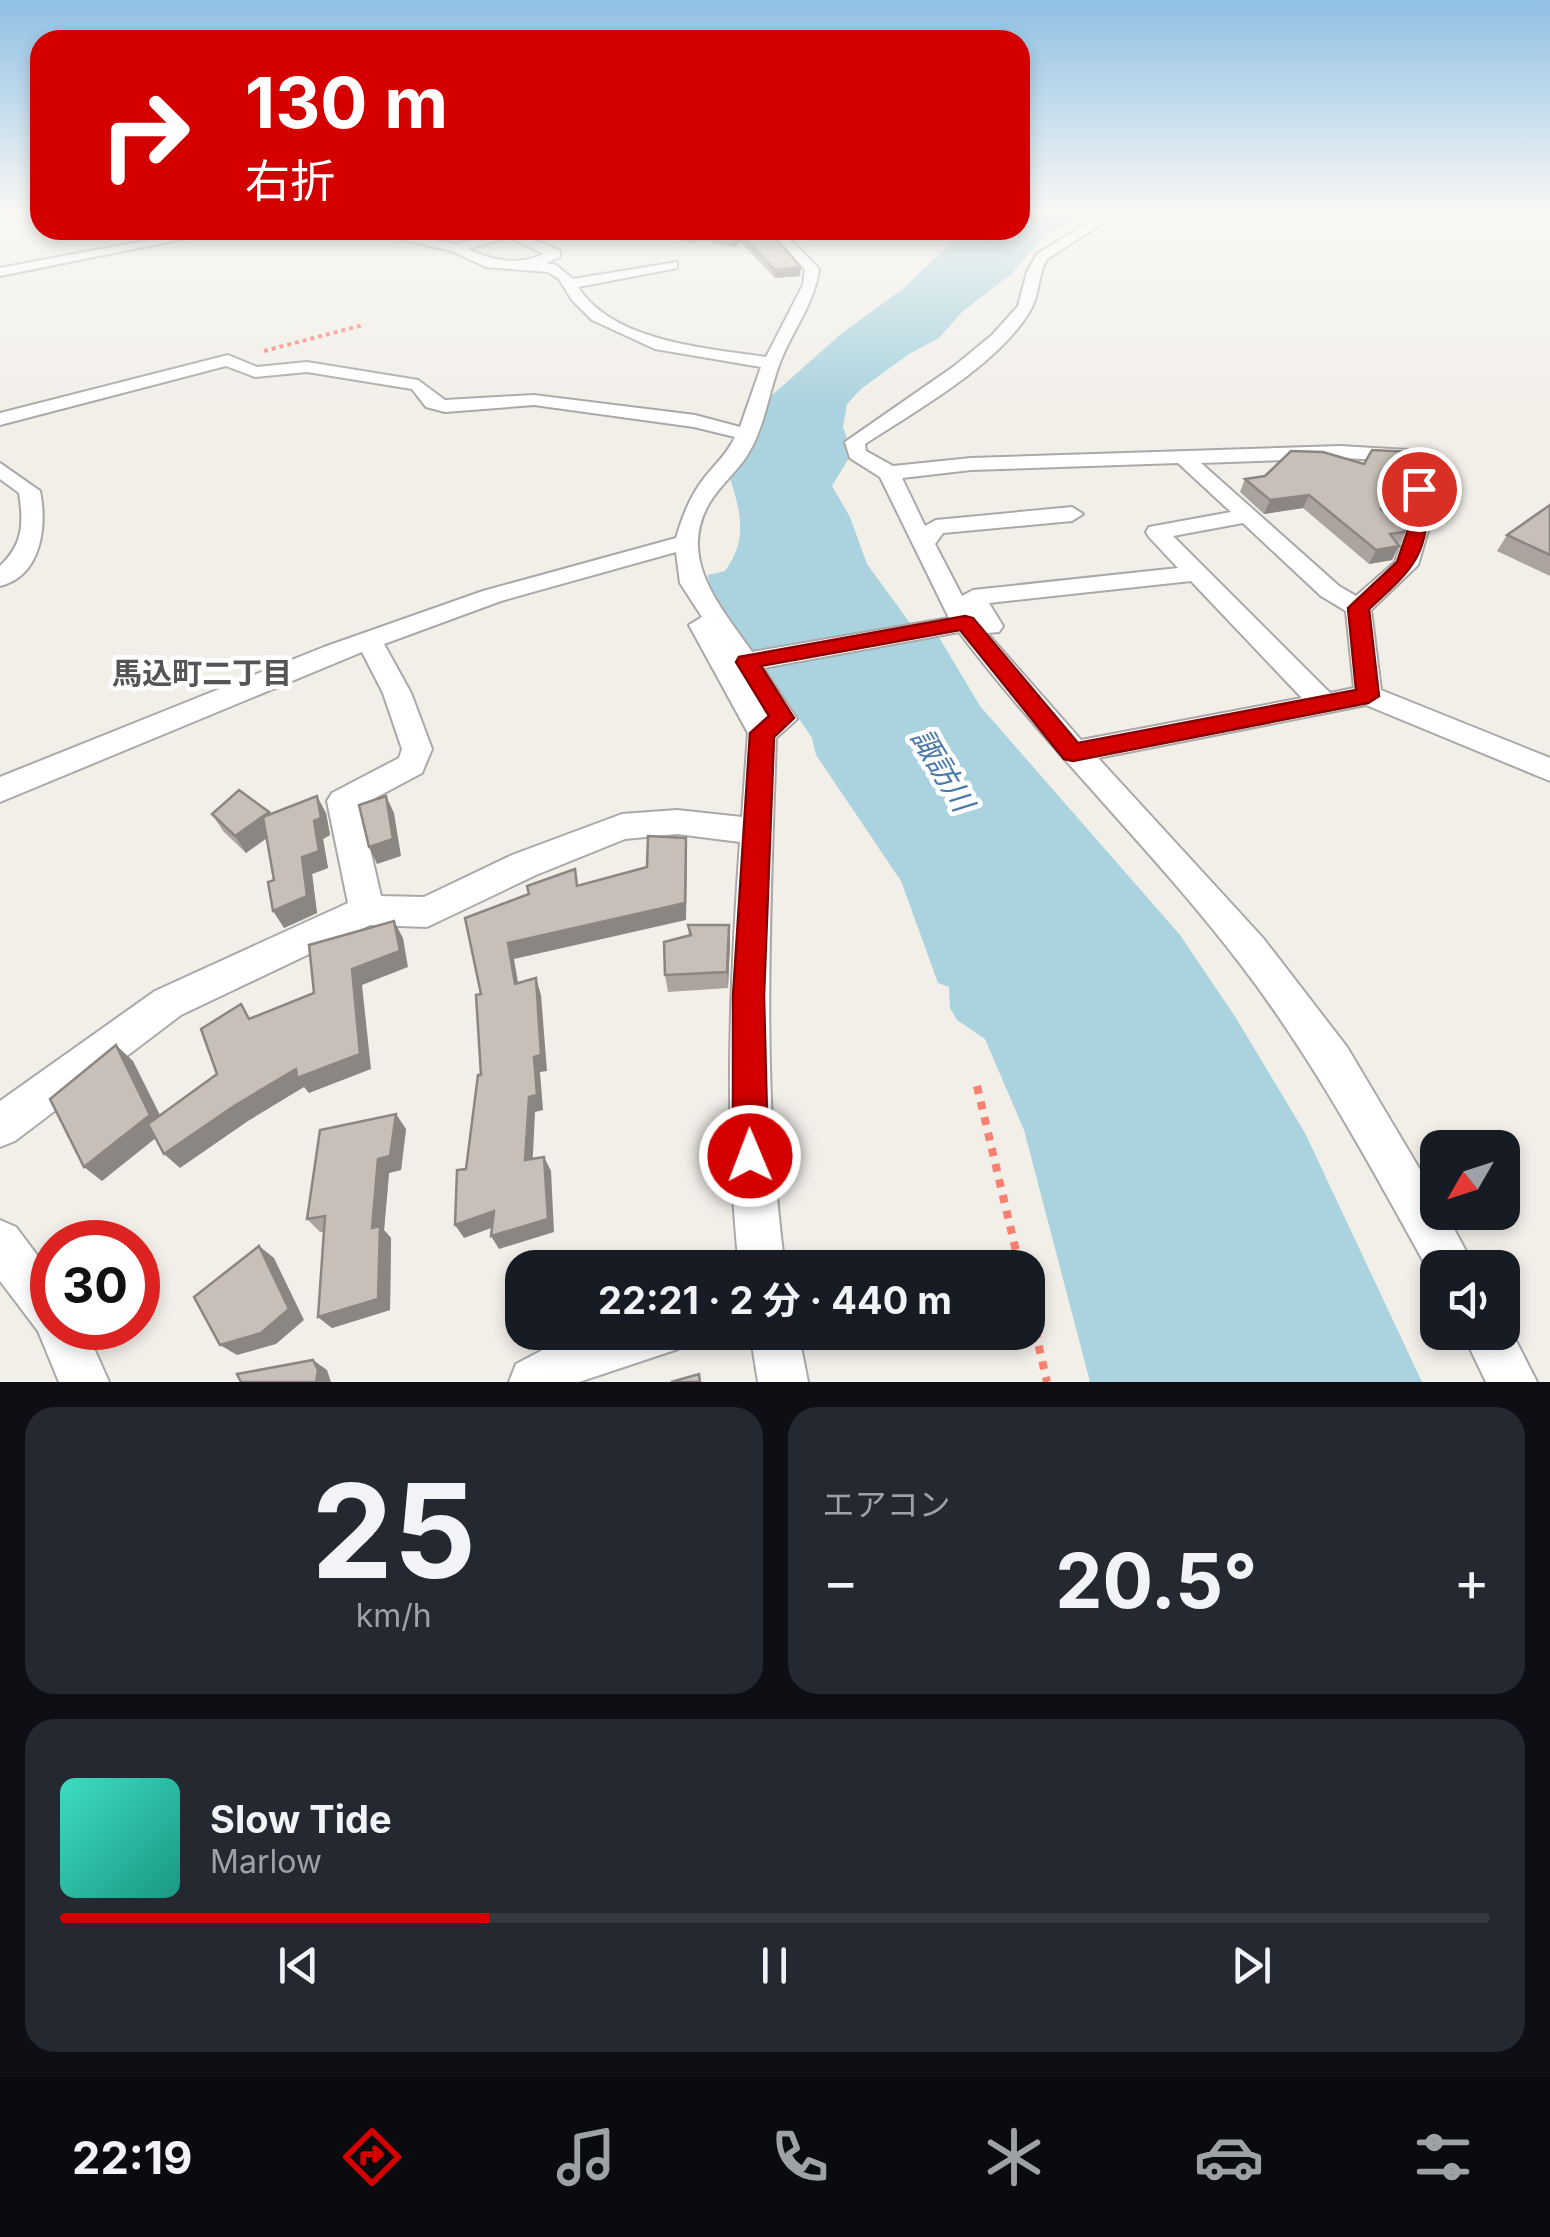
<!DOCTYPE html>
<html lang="ja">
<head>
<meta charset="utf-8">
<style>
	body { margin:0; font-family:Inter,"Noto Sans JP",sans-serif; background:#242831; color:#f1f3f6; height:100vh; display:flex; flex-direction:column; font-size:38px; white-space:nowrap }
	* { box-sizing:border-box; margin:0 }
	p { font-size:32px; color:#9ea1a6 }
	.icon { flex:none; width:55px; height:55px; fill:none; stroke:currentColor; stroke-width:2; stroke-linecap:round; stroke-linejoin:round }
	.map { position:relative; height:1382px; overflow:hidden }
	.sheet { display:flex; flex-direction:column; gap:25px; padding:25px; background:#0d0f14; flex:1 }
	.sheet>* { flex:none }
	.hud { position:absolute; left:30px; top:30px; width:1000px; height:210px; border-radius:30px; box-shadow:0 5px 15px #0003; background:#d40000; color:#fff; overflow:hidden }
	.needle { width:65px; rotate:231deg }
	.fabs { position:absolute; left:1420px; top:1130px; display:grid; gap:20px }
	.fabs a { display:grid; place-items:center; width:100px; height:100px; border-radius:20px; background:#171b24; box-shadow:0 5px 15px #0003; font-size:50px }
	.speed { position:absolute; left:30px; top:1220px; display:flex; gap:20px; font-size:50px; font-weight:700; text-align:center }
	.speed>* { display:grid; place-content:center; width:130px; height:130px; border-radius:50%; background:#171b24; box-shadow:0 5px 15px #0003; line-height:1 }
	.speed .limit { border:15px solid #d22; background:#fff; color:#111 }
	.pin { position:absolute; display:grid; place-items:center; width:85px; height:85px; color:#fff; margin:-42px; border:5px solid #fff; border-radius:50%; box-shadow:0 2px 10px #0007 }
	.me { position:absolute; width:110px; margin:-55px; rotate:359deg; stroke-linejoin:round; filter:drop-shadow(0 0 8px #0008) }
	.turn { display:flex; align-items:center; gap:35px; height:210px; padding:0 50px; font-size:45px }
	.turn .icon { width:130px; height:130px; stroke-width:2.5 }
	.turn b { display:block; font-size:70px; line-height:85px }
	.big { font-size:75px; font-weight:700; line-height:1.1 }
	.sheet .widget { flex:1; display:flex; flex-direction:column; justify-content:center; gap:15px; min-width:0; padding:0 35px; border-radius:30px; background:#242831 }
	.sheet .dial { align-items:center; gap:0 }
	.dial b { font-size:130px; line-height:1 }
	.song { display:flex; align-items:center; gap:30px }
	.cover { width:120px; height:120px; border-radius:15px; background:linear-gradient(135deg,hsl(170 70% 55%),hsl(170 70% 35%)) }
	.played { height:10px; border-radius:5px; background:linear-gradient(90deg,#d40000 30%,#363941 30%) }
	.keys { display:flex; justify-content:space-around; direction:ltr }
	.heat { display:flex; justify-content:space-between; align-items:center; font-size:55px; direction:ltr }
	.sheet .tiles { flex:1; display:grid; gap:25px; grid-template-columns:1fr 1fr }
	.widget:last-child { grid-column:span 2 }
	.trip { position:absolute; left:505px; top:1250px; width:540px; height:100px; border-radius:30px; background:#171b24; box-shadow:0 5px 15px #0003; font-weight:700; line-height:100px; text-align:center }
	.menu { display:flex; height:160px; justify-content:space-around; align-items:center; background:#090b0e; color:#9ea1a6 }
	.menu .icon { width:70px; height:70px }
	.menu .selected { color:#d40000 }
	.menu b { font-size:45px; color:#f1f3f6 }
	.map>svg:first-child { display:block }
</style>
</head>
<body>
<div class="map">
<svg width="1550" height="1382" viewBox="0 0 1550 1382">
	<rect width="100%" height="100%" fill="#f2efe9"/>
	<path fill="#aad3df" d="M1020 213H1092L1047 233 1011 274 962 312 939 338 909 354 861 389 847 404 843 427 852 453 832 486 850 517 867 564 910 623 937 634 980 706 1180 935 1236 1018 1305 1133 1422 1382H1090L1024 1130 985 1039 957 1020 950 1008 949 987 938 983 901 881 816 755 812 738 752 649 742 645 709 584 708 575 725 571C748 540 741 513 730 478L746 460 771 396 841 334 904 288 964 230H1020Z"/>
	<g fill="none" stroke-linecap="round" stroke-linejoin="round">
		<g stroke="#a9a9a9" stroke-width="4">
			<g id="street">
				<path d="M1104 213H1119L1047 259C1037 276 1040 295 1030 311 998 365 917 410 865 444L866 451 893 466 971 458 1340 446 1425 451 1430 524 1418 565 1371 610 1381 690 1550 758V781L1366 705 1098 758 1263 938 1347 1047 1438 1200V1212H1445L1475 1268H1438L1436 1284C1374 1173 1316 1062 1238 961 1150 847 1046 747 959 632L763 668 797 719 776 738C770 915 761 1091 785 1268H739C724 1125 730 984 740 842L677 834 625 839 536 875 427 927 370 925 181 1015 15 1141 0 1147V1101L155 991 348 903 327 801 332 793 399 758 402 749 383 693 362 652 0 802V777L324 647 483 591 676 538C683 515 690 496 705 477 716 463 727 454 735 437L694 427 534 405 445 412 426 407 412 389 307 372 255 377 226 366 0 425V413L228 355 257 367 307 362 418 380 445 400 534 395 695 415 740 427 761 367 655 349 592 320 572 300 559 279 548 272 486 267 452 251 361 230H386L456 244 513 230 560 251V257L546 263 556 265 573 279 677 262V268L672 269 578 287C613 342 706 348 766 357L803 285 805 270 771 235 733 234 727 230H781L819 269C815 302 793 330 781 360 768 392 765 431 744 460 733 475 720 486 710 502 676 559 721 607 752 652L949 618 880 477 850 458 845 442 953 367 992 335 1018 306 1027 272 1037 254ZM509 237 544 254C518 266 493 261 468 249ZM1340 458 1408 461V524L1395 562 1356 596 1339 586 1201 463ZM1178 463 1231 512 1149 527 1146 532 1149 537 1178 568 973 590 962 596 935 544 943 533 1072 521 1083 514 1072 507 936 520 925 526 902 478 971 470ZM1243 523 1321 596 1346 611 1354 688 1330 693 1173 536ZM676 552 680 583 702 617 689 625 748 733 742 817 677 810 622 814 512 855 424 897 381 896 360 806 422 773 432 749 411 693 384 644 501 601ZM1191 581 1302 698 1081 740 987 633 999 632 1003 626 989 603Z"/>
				<polygon points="202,230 228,230 0,276 0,268"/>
				<path d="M0 463 40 491C47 525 42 576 0 586V566C23 544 24 524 19 493L0 479Z"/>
				<polygon points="0,1220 16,1227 52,1275 52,1328 85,1328 109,1382 59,1382 38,1331 0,1281"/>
				<polygon points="1503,1315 1537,1382 1486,1382 1462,1332 1502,1332"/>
				<polygon points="577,1332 685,1332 678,1349 579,1382 509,1382 516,1364"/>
				<polygon points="750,1332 798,1332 808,1382 758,1382"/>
			</g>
		</g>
		<polyline stroke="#fa8072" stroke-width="4" stroke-dasharray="4 4" stroke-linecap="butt" points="264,351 363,325"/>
		<g stroke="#fa8072" stroke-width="8" stroke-dasharray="8 8" stroke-linecap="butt">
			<polyline points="977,1086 1020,1268"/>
			<polyline points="1028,1299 1047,1382"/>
		</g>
		<use href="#street" fill="#fff" fill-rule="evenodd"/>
	</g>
	<g fill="#aba49e">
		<polygon points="627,230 733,230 800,276 775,278 741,243 732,247 700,240 692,243"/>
		<polygon points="785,230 821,230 817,237 796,240"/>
		<polygon points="1401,477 1411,484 1404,497 1387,512 1404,532 1392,560 1369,564 1303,508 1264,514 1240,492 1245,479"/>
		<polygon points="1550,505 1550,576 1497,551 1507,535"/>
		<polygon points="326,813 330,835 323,839 328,868 312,874 317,913 284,928 267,838 246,853 223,831 212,814"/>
		<polygon points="688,925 729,925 730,942 728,988 668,992 665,975 689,936"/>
		<polygon points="406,1129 401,1170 389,1173 384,1230 391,1238 390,1310 332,1328 318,1317 324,1232 320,1232 307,1219"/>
	</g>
	<g fill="#8b8681">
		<polygon points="808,230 821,230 817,237 796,240 796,232"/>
		<polygon points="699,232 700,240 692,243 691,235"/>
		<polygon points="741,235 741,243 732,247 732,239"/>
		<polygon points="801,267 800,276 775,278 775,270"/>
		<polygon points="1411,484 1404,497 1374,522 1381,509"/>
		<polygon points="1309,495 1303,508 1264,514 1270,500"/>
		<polygon points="1399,546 1392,560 1369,564 1376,550"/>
		<polygon points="317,796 326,813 330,835 323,839 328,868 312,874 317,913 284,928 273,911 302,857 314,821"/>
		<polygon points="386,796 394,813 401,856 377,864 369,847"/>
		<polygon points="269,812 279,829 246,853 235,836"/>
		<polygon points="686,838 687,855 686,920 514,959 521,1000 515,984 508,943 685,903"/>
		<polygon points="394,921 403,938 408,967 362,985 371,1069 309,1093 304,1087 248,1121 180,1168 164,1154 352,969"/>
		<polygon points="729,925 730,942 728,988 727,972"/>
		<polygon points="536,978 541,995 547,1071 540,1072 543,1110 535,1112 532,1174 525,1160 529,1097 534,1057"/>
		<polygon points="116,1045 133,1061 167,1129 102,1181 84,1167"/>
		<polygon points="396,1114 406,1129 401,1170 389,1173 384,1230 391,1238 390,1310 332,1328 318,1317 372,1228 378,1159"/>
		<polygon points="544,1157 551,1171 554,1232 499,1249 491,1236"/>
		<polygon points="494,1211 502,1224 464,1238 455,1225"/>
		<polygon points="259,1246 274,1258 304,1320 276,1344 237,1355 220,1345"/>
		<polygon points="313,1360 327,1370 331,1382 316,1382"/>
	</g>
	<g fill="#c7bfb8" stroke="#8b8681" stroke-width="2.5">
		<polygon points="665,230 769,231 801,267 775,270 741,235 732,239 699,232 691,235"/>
		<polygon points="1372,450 1411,452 1401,477 1411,484 1381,509 1407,525 1404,532 1390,534 1399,546 1376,550 1309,495 1270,500 1245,479 1265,476 1291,451 1323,452 1364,464"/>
		<polygon points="1550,505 1550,555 1507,535"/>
		<polygon points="239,790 269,812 235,836 212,814"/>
		<polygon points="317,796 321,818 314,821 319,851 302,857 307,896 273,911 268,882 274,880 263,817"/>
		<polygon points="386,796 393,839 369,847 359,805"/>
		<polygon points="648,836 686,838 685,903 508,943 515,984 536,978 541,1055 534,1057 537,1095 529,1097 525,1160 544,1157 548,1219 491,1236 494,1211 455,1225 457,1170 466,1169 478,1075 481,1075 476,995 481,994 465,918 529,894 527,886 575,869 577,886 647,867"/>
		<polygon points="394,921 400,951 352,969 360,1054 297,1078 296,1069 234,1106 164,1154 148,1124 217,1074 201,1029 241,1004 249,1019 314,993 309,945"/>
		<polygon points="688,925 729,925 727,972 665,975 664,942 691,935"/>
		<polygon points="116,1045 150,1115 84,1167 50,1099"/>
		<polygon points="396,1114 390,1156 378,1159 372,1228 380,1226 378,1299 318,1317 325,1216 307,1219 320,1130"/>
		<polygon points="259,1246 289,1309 261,1333 220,1345 194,1297"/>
		<polygon points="313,1360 318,1370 316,1382 241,1382 237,1374"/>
		<polygon points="699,1374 700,1382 671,1382"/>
	</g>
	<linearGradient id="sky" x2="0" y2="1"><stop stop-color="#8fc0e4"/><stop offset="0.52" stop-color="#f9f8f5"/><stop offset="1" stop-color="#f9f8f5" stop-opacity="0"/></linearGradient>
	<rect width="1550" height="406" fill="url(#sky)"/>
	<path fill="#d40000" stroke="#8a0000" stroke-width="2.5" d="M1419 484 1428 489C1429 555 1415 567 1369 609L1379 696 1368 703 1073 761 1064 759 960 630 761 666 794 718 774 737 764 996 768 1156 763 1168 750 1173 738 1168 733 1156V996L750 733 769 716 736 662 739 657 965 616 973 618 1078 743 1356 690 1348 608 1397 562 1410 524V489Z"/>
	<g text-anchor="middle" stroke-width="9" stroke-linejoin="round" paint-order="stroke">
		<g font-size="30" font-weight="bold" fill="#555" stroke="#fff">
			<text x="202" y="684">馬込町二丁目</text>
		</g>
		<g font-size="30" font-style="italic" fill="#4a7aab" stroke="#fff">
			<text transform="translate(942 770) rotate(59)" y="10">諏訪川</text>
		</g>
	</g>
</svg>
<div class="fabs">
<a><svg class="needle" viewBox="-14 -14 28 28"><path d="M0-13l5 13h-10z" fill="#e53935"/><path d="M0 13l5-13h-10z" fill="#9ea1a6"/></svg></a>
<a><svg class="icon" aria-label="sound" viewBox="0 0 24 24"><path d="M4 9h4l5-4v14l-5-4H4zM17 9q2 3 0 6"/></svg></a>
</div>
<div class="speed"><div class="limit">30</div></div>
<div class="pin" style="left:1419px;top:489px;background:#d93025"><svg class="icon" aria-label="arrive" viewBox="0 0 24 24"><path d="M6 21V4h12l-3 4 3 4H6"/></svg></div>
<svg class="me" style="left:750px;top:1156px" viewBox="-20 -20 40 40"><circle r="17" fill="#d40000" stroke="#fff" stroke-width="3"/><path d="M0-11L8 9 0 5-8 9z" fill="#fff"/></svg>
<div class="trip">22:21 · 2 分 · 440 m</div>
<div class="hud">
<div class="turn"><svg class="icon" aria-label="right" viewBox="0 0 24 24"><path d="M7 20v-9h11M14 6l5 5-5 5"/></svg><div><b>130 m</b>右折</div></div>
</div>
</div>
<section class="sheet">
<div class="tiles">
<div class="widget dial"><b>25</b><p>km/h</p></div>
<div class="widget"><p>エアコン</p>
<div class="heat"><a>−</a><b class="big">20.5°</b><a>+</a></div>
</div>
<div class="widget">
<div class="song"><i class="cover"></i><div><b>Slow Tide</b><p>Marlow</p></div></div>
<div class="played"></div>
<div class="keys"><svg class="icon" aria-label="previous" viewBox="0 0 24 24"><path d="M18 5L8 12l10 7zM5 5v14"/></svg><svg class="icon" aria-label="pause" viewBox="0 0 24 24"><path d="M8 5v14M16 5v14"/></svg><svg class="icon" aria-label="next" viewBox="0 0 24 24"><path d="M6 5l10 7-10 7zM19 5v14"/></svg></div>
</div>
</div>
</section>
<nav class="menu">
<b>22:19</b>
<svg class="icon selected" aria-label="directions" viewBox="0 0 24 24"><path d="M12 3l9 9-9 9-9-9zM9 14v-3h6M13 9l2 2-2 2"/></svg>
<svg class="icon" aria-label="music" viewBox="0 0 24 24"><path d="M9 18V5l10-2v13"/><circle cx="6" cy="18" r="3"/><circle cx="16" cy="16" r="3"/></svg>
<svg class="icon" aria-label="phone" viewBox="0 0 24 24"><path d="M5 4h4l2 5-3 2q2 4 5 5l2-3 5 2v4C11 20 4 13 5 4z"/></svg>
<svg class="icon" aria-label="climate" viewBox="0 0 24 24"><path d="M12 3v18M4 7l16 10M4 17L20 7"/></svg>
<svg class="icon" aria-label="car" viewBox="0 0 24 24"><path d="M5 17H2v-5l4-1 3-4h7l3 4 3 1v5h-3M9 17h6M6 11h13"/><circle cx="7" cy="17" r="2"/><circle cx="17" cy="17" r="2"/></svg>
<svg class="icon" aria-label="filters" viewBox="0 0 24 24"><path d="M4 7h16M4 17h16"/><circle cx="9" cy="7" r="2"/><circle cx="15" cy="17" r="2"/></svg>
</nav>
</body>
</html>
